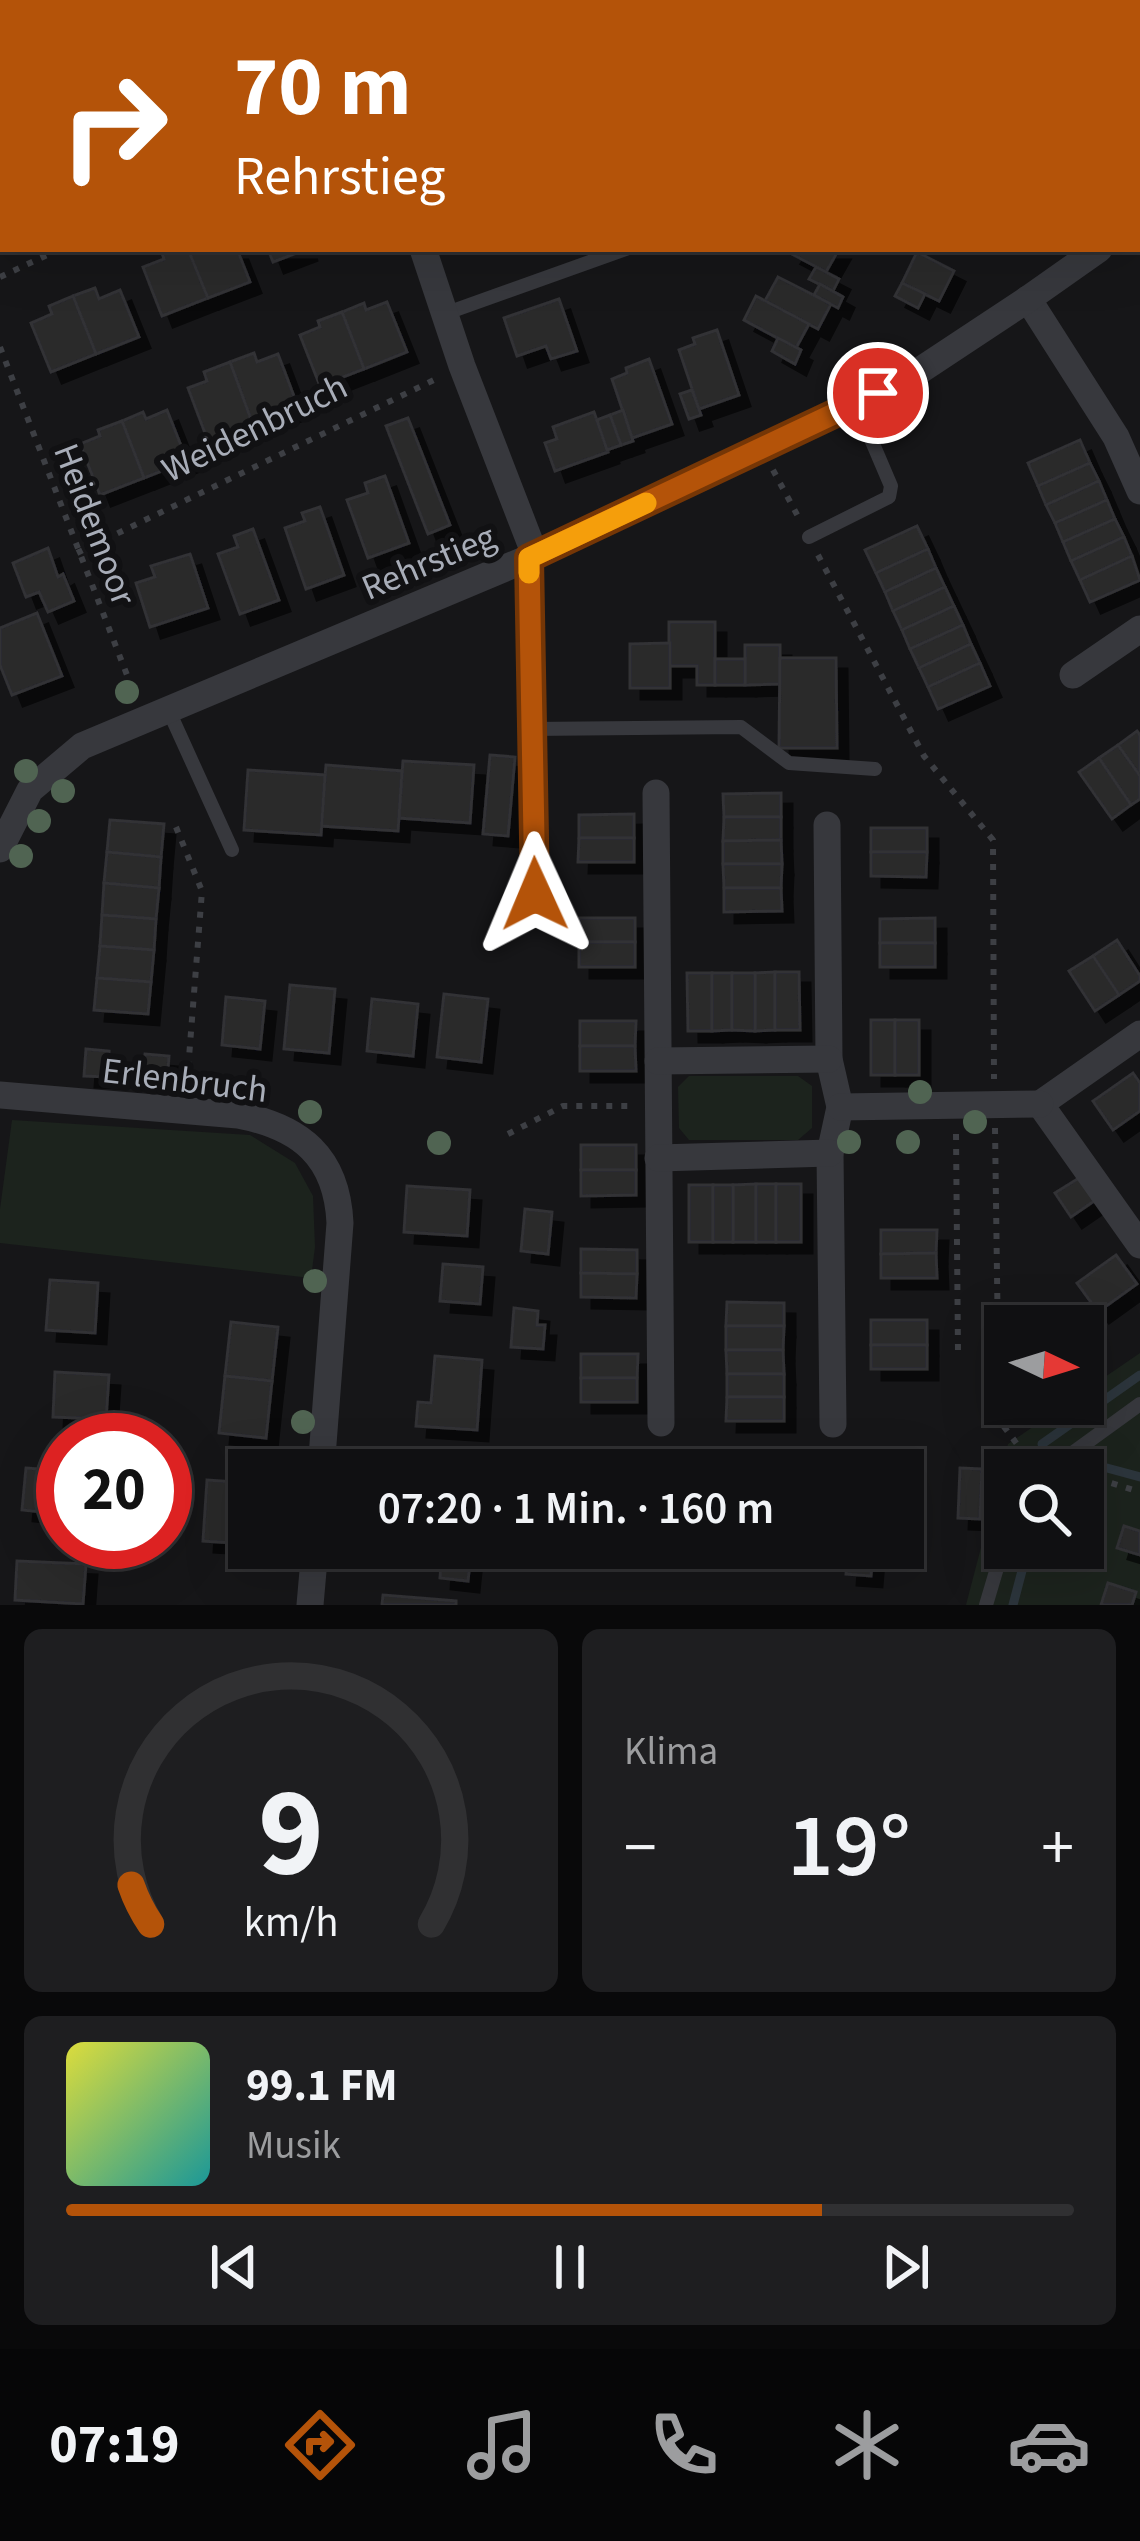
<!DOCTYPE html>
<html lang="de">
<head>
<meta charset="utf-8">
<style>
	body { margin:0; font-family:"Source Sans 3",sans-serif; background:#1e1e20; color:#f1f3f6; height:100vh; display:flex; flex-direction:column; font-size:45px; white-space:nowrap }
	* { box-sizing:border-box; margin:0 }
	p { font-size:39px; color:#9c9d9f }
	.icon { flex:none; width:66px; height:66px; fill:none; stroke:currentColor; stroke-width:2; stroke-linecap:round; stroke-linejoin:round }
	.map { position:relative; height:1605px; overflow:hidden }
	.panel { display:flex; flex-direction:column; gap:24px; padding:24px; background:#09090a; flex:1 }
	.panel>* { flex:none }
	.banner { position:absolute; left:0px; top:0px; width:1140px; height:252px; box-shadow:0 12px 48px #0002,0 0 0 3px #303032; background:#b45309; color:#fff; overflow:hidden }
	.needle { width:78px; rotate:94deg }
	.tools { position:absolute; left:984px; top:1305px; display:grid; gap:24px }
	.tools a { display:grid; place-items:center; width:120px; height:120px; border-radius:0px; background:#101012; box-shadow:0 12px 48px #0002,0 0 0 3px #303032; font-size:60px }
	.speed { position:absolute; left:36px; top:1413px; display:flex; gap:24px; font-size:60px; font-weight:700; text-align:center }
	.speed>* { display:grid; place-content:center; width:156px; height:156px; border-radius:50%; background:#101012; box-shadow:0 12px 48px #0002,0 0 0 3px #303032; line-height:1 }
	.speed .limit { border:18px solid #d22; background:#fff; color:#111 }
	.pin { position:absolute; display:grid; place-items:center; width:102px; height:102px; color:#fff; margin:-51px; border:6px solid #fff; border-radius:50%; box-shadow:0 3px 12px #0007 }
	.me { position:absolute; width:132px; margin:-66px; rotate:359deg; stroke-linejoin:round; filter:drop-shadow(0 0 9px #0008) }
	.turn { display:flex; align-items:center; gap:42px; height:252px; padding:0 36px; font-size:54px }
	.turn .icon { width:156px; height:156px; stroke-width:2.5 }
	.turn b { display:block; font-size:84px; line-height:102px }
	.big { font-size:90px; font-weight:600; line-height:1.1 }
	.panel .card { flex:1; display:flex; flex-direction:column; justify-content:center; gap:18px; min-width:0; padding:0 42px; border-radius:18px; background:#1e1e20 }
	.panel .dial { align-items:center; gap:0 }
	.dial svg { height:312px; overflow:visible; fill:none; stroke:#303032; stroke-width:7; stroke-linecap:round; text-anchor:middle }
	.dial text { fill:#f1f3f6; stroke:none }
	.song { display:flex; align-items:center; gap:36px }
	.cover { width:144px; height:144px; border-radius:18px; background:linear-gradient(135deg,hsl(60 70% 55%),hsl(180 70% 35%)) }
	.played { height:12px; border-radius:6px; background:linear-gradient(90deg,#b45309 75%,#303032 75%) }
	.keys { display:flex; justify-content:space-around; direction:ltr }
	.heat { display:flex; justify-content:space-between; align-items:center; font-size:66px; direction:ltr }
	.panel .tiles { flex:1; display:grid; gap:24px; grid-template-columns:1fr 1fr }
	.card:last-child { grid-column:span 2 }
	.trip { position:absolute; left:228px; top:1449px; width:696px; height:120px; border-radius:0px; background:#101012; box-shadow:0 12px 48px #0002,0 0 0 3px #303032; font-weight:600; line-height:120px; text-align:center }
	.menu { display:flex; height:192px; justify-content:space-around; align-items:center; background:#060607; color:#9c9d9f }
	.menu .icon { width:84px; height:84px }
	.menu .on { color:#b45309 }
	.menu b { font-size:54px; color:#f1f3f6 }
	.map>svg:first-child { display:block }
</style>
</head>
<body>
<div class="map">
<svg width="1140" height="1605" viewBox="0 0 1140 1605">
	<defs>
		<filter id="shadow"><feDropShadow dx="11" dy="11" stdDeviation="0" flood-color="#0009"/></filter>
	</defs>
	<rect width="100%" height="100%" fill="#161618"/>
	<g fill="#1c231d" fill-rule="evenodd">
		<polygon points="689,1076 798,1076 812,1086 812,1128 798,1140 689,1140 679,1128 678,1087"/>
		<polygon points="12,1120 250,1135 295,1163 313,1196 315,1247 311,1278 0,1243 0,1209"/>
		<path d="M1140 1353V1605H966L1008 1444 1066 1404H1083V1392ZM1005 1470H1083V1548H1005Z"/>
	</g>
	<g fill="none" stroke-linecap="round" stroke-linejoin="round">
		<g stroke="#2c353c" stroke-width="9">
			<polyline points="1042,1444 1140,1375"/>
			<polyline points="1107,1468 1140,1477"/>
			<polyline points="1013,1605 1028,1548"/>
		</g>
	</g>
	<g fill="#29292c" stroke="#303034" stroke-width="3" filter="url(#shadow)">
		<polygon points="164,249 188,249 208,298 162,316 143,267 164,259 161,250"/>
		<polygon points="188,249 237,249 250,282 208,298"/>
		<polygon points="268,249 307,249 273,262"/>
		<polygon points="793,249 839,249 826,272 790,253"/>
		<polygon points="917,252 954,271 939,301 902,283"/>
		<polygon points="816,267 839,279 833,291 809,279"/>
		<polygon points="778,277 831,304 818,329 765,301"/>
		<polygon points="902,283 925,294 918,308 895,296"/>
		<polygon points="820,284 843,297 838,308 814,295"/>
		<polygon points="95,288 99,299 120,290 139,337 96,354 73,296"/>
		<polygon points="73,296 96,354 51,372 31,323 52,314 49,306"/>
		<polygon points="756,296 809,324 796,348 744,320"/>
		<polygon points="559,299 577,351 551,359 546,346 517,356 504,318"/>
		<polygon points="387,302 407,352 364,369 342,312 364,303 366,310"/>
		<polygon points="342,312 364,369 320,386 300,335 320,327 318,321"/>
		<polygon points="717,330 739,395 699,409 679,350 695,344 693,338"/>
		<polygon points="778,338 801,350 795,364 772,351"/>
		<polygon points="254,353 257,362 278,354 298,407 253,425 230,362"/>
		<polygon points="649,359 672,424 632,438 612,379 627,373 626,368"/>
		<polygon points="230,362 253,425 208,441 188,388 207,381 204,372"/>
		<polygon points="692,390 701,415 689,419 680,394"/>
		<polygon points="167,410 187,461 144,478 122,421 143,412 146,419"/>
		<polygon points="623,410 633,441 621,445 610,415"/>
		<polygon points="594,412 608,452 555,471 545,443 557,439 553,427"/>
		<polygon points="610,415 621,445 607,450 597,420"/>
		<polygon points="408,418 450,525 428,534 386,426"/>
		<polygon points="122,421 144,478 100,495 80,444 100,436 98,430"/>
		<polygon points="1080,440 1090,463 1038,486 1028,463"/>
		<polygon points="1090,463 1099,481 1046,505 1038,486"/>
		<polygon points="385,476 409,543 368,558 347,500 368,493 365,483"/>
		<polygon points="1099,481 1107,500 1055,523 1046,505"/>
		<polygon points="1107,500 1115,519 1063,542 1055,523"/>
		<polygon points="320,507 344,575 306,589 285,528 305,521 302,513"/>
		<polygon points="1115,519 1124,537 1071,561 1063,542"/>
		<polygon points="917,526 928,549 876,573 865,550"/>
		<polygon points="253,529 279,600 240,614 218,554 238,547 234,536"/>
		<polygon points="1124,537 1132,556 1080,580 1071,561"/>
		<polygon points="48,548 58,577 63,574 74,601 48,612 39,592 26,597 13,563"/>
		<polygon points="928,549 936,568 885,592 876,573"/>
		<polygon points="190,554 208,608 150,627 136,583 155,577 151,566"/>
		<polygon points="1132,556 1140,580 1090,602 1080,580"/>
		<polygon points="936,568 945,587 893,611 885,592"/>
		<polygon points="945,587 954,606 902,630 893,611"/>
		<polygon points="954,606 963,625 910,649 902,630"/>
		<polygon points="37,613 62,676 12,695 0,665 0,628"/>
		<polygon points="669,622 715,622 715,685 697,685 697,666 669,666"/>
		<polygon points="963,625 971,644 919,668 910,649"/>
		<polygon points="670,643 670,688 630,688 630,644"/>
		<polygon points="971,644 980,663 928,687 919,668"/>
		<polygon points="745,645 780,645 780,684 745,685"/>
		<polygon points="780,658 836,658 837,748 779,748"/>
		<rect x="715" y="659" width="30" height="26"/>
		<polygon points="980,663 990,686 938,709 928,687"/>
		<polygon points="1137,731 1140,735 1140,776 1118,745"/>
		<polygon points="1118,745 1140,776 1140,799 1131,805 1099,758"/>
		<polygon points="490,755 515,757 508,836 483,834"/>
		<polygon points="1099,758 1131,805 1112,819 1079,772"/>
		<polygon points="403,761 474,765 470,823 399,818"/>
		<polygon points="326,765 402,771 398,831 321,826"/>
		<polygon points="248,770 325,775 321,835 244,830"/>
		<polygon points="781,793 781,817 724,817 723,794"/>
		<polygon points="634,814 634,838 579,838 579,815"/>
		<polygon points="724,817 781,817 781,840 723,841"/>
		<polygon points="110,820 164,824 161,857 107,852"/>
		<rect x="871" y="828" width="56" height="24"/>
		<polygon points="579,838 634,838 634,862 578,862"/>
		<polygon points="781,840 782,864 723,864 723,841"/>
		<polygon points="107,852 161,857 159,888 104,883"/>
		<polygon points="871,852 927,852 926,877 871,876"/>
		<polygon points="723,864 782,864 781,888 724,888"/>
		<polygon points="104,883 159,888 156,919 102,915"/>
		<polygon points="724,888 781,888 782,911 724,912"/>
		<polygon points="102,915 156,919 154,950 100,946"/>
		<rect x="579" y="918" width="56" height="24"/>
		<polygon points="935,918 935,943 880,943 880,919"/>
		<polygon points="1117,940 1140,976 1140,981 1119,995 1093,956"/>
		<rect x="579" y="942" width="56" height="25"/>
		<rect x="880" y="943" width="55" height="24"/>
		<polygon points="100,946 154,950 151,982 97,978"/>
		<polygon points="1093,956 1119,995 1095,1011 1069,971"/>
		<polygon points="775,972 775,1030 755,1031 755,973"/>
		<polygon points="775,972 799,972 800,1030 775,1030"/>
		<polygon points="687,973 712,973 712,1031 688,1031"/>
		<polygon points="712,973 732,973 732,1030 712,1031"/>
		<polygon points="732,973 755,973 755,1031 732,1030"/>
		<polygon points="97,978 151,982 148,1014 94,1010"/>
		<polygon points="290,985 335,989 329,1053 284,1049"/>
		<polygon points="444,994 488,999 481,1062 437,1057"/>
		<polygon points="226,997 265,1001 260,1049 222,1045"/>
		<polygon points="372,999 418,1004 413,1056 367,1051"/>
		<rect x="871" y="1020" width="24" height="55"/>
		<rect x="895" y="1020" width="24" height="55"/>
		<polygon points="580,1021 636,1021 635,1046 580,1046"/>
		<polygon points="580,1046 635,1046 636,1071 580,1071"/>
		<polygon points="86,1049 109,1051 108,1077 84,1076"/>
		<polygon points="145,1054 169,1056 167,1082 143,1080"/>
		<polygon points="1133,1073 1140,1083 1140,1111 1113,1130 1093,1101"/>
		<rect x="581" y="1145" width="55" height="25"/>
		<polygon points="581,1170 636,1170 636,1195 581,1196"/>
		<polygon points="1079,1178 1094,1201 1071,1217 1055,1193"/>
		<polygon points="756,1184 756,1242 733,1242 733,1185"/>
		<rect x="756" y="1184" width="20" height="58"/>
		<rect x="776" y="1184" width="25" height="58"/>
		<rect x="689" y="1185" width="24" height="57"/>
		<rect x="713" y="1185" width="20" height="57"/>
		<polygon points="407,1186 470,1190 467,1236 404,1232"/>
		<polygon points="525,1209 552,1212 548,1254 521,1251"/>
		<polygon points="881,1230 937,1230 936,1253 881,1254"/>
		<polygon points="581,1249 637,1250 637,1274 581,1273"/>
		<polygon points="936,1253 937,1278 881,1278 881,1254"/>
		<polygon points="1116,1255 1137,1284 1098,1312 1077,1283"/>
		<polygon points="443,1264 483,1267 480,1304 440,1301"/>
		<polygon points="581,1273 637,1274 636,1298 581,1297"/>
		<polygon points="50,1280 98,1283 95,1333 46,1330"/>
		<polygon points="727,1302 784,1303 784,1326 726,1326"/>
		<polygon points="514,1308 538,1311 537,1325 545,1325 543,1349 511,1347"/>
		<rect x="871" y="1320" width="56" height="25"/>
		<polygon points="231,1322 278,1327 272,1381 225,1376"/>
		<polygon points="726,1326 784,1326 783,1350 726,1350"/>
		<rect x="871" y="1345" width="56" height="24"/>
		<polygon points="726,1350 783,1350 784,1374 727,1374"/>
		<polygon points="581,1354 638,1354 637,1378 581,1378"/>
		<polygon points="435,1356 482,1360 477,1430 416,1426 418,1402 431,1403"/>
		<polygon points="55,1372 109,1375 106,1419 53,1417"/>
		<rect x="727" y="1374" width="57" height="23"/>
		<polygon points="225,1376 272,1381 266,1438 219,1433"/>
		<rect x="581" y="1378" width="56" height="24"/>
		<polygon points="727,1397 784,1397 784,1421 726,1421"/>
		<polygon points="26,1468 63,1471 63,1514 22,1510"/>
		<polygon points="960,1468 982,1469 980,1519 958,1518"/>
		<polygon points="207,1480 249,1483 248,1544 203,1541"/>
		<polygon points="1124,1526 1140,1531 1140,1555 1117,1548"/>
		<polygon points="848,1548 873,1550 871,1576 846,1574"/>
		<polygon points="442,1550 471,1552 468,1581 440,1578"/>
		<polygon points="17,1561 86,1564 83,1604 15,1600"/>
		<polygon points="1108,1583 1136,1592 1132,1605 1101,1605"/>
		<polygon points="383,1595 456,1601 456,1605 382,1605"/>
	</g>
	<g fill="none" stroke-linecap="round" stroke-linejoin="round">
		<g stroke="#3d3f44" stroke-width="6" stroke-dasharray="6 9" stroke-linecap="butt">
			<polyline points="0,277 60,249"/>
			<polyline points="0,347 134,693"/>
			<polyline points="773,470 801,522"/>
			<polyline points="77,553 436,379"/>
			<polyline points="818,555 924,756 993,840 994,1079"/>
			<polyline points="176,827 202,891 187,1083"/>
			<polyline points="995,1128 999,1420 1023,1452 1037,1458"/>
			<polyline points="508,1134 563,1106 631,1106"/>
			<polyline points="956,1134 958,1352"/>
			<polyline points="1083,1474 1140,1492"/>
		</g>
		<g stroke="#37383d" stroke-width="14">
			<polyline points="444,314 626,249"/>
			<polyline points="809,537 889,497 891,486 856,404"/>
			<polyline points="529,558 531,729 741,727 789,763 875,769"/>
			<polyline points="168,709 232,850"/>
			<polyline points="531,729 535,894"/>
			<polyline points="1049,1470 1140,1404"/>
			<polyline points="986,1605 1005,1541"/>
		</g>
		<g stroke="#37383d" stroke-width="27">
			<polyline points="332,0 334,3"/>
			<polyline points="981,3 982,0"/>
			<polyline points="1137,219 1140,216"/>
			<polyline points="423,249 462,366 535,555"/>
			<polyline points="1028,299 1116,437 1140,491"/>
			<polyline points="1073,675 1140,629"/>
			<polyline points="656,793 661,1423"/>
			<polyline points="827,825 829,1059 840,1107 830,1153 833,1424"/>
			<polyline points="0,849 30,790 82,746 529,558 901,383 1028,299 1099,249"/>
			<polyline points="1140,1034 1040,1104 1140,1245"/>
			<polyline points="658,1061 829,1059"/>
			<path d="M0 1095 238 1115C301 1127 337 1157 340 1223L321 1470"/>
			<polyline points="840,1107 1040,1104"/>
			<polyline points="658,1158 830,1153"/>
			<polyline points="310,1605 315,1548"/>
		</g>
	</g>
	<g fill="#506452">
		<circle cx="906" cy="401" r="12"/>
		<circle cx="127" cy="692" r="12"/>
		<circle cx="26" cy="771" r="12"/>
		<circle cx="63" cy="791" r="12"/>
		<circle cx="39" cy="821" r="12"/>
		<circle cx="21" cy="856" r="12"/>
		<circle cx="920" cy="1092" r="12"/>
		<circle cx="310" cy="1112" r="12"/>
		<circle cx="975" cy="1122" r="12"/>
		<circle cx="849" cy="1142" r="12"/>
		<circle cx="908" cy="1142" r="12"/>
		<circle cx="439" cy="1143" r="12"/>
		<circle cx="315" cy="1281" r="12"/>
		<circle cx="303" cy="1422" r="12"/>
	</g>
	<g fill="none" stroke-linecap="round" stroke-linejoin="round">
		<g stroke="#753606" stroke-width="30">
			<polyline id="route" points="535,894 529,558 878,393"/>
		</g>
		<use href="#route" stroke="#b45309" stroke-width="21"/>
		<polyline stroke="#f59e0b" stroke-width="21" points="529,573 529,558 646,503"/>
	</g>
	<g text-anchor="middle" stroke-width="12" stroke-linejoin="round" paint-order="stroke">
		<g font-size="36" fill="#a8adb8" stroke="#111113">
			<text transform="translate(254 427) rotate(-26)" y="13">Weidenbruch</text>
			<text transform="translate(96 524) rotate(69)" y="13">Heidemoor</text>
			<text transform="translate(428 561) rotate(-23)" y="13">Rehrstieg</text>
			<text transform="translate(185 1079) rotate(7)" y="13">Erlenbruch</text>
		</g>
	</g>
</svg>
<div class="tools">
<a><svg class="needle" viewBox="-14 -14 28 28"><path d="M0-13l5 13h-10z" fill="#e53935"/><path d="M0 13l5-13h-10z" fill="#9c9d9f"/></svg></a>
<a><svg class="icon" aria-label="search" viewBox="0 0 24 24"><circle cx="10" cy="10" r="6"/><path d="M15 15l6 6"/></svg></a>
</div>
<div class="speed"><div class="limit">20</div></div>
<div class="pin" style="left:878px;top:393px;background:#d93025"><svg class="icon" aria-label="arrive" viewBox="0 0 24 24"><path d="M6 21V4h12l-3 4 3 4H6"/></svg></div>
<svg class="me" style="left:535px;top:894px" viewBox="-20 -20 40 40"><path d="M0-17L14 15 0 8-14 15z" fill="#b45309" stroke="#fff" stroke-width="4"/></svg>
<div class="trip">07:20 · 1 Min. · 160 m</div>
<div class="banner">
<div class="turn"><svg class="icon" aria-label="right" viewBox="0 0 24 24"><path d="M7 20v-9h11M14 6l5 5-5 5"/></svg><div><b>70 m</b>Rehrstieg</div></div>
</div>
</div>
<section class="panel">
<div class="tiles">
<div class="card dial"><svg viewBox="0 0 100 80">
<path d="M14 69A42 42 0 1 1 86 69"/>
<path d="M14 69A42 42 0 0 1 9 59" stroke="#b45309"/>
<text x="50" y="56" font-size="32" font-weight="700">9</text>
<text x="50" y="72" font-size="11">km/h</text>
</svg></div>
<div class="card"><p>Klima</p>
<div class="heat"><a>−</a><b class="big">19°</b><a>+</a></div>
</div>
<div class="card">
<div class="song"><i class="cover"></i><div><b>99.1 FM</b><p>Musik</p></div></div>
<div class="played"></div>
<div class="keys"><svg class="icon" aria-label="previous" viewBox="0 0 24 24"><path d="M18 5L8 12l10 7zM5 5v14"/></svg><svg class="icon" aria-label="pause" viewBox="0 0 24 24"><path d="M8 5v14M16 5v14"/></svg><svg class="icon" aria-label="next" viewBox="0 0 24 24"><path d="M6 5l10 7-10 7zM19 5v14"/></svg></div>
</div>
</div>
</section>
<nav class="menu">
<b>07:19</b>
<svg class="icon on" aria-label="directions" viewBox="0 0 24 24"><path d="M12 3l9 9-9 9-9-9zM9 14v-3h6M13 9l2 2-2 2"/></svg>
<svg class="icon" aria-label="music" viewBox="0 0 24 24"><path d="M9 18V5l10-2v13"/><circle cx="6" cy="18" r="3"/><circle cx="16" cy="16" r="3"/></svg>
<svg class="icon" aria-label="phone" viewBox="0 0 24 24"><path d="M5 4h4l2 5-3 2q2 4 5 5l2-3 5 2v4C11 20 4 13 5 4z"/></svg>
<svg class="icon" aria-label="climate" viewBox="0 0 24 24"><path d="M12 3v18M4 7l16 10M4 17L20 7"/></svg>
<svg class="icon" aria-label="car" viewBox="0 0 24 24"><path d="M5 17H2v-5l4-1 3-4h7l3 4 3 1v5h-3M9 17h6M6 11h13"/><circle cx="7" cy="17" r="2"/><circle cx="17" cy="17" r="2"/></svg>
</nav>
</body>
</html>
